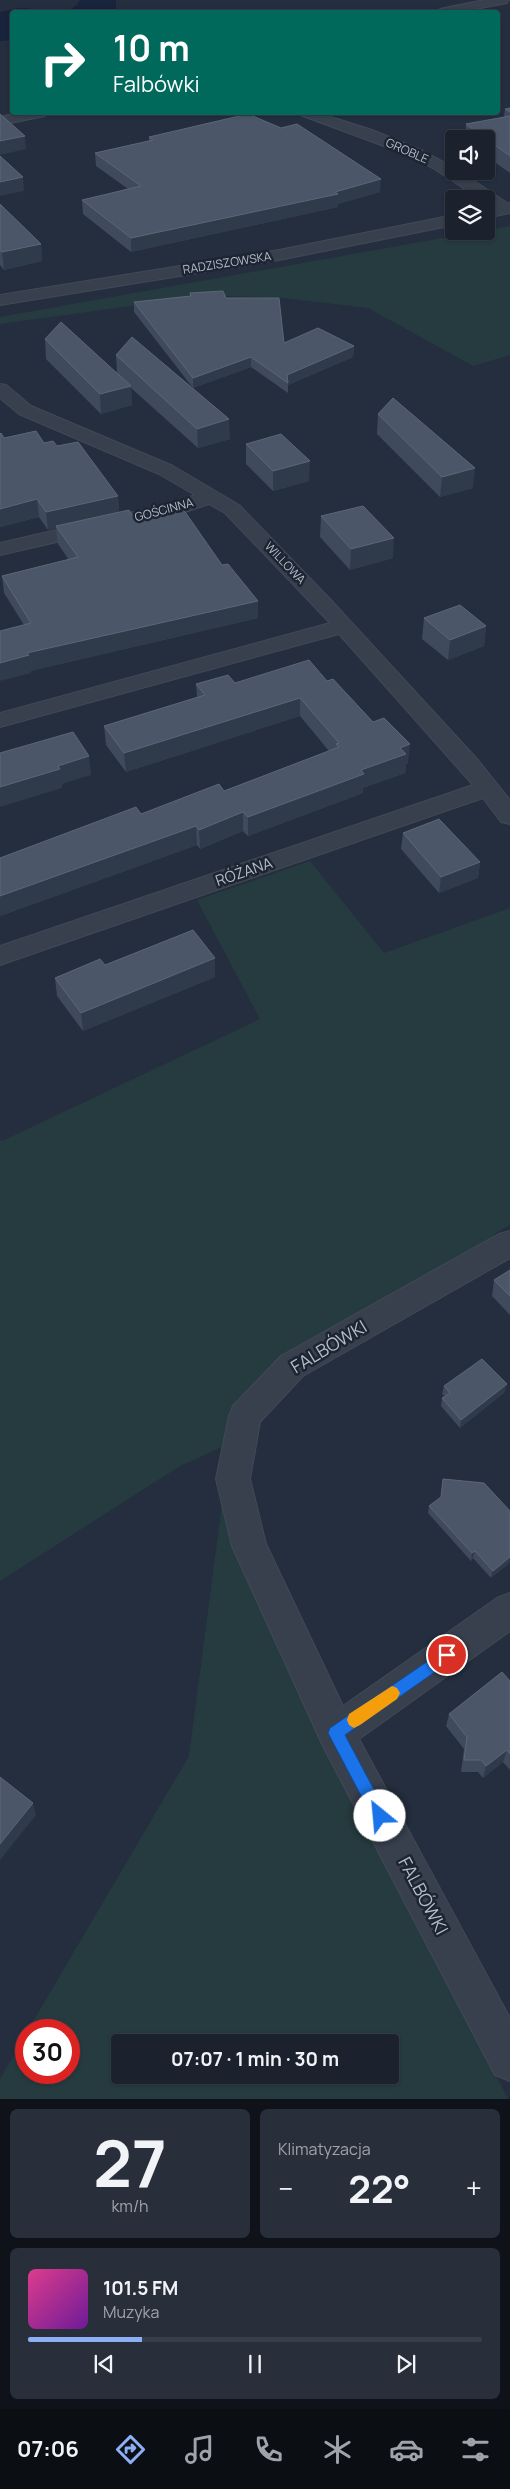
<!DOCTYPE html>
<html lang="pl">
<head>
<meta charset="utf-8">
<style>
	body { margin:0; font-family:Manrope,sans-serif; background:#282f3a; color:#f1f3f6; height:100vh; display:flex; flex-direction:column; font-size:19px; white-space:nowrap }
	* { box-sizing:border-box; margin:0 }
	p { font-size:16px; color:#a0a4aa }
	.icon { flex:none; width:28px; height:28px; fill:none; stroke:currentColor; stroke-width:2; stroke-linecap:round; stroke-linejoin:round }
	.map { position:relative; height:2099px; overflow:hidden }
	.panel { display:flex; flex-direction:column; gap:10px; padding:10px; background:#0f1319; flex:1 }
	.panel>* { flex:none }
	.hud { position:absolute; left:10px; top:10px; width:490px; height:105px; border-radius:5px; box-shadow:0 1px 4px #0004,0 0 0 1px #393f4a; background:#00695c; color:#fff; overflow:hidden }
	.fabs { position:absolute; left:445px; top:130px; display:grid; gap:10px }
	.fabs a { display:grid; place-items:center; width:50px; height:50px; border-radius:5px; background:#1b222e; box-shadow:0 1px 4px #0004,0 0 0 1px #393f4a; font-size:25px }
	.speed { position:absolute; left:15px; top:2019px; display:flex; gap:10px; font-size:25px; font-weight:700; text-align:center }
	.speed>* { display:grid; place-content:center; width:65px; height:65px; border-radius:50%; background:#1b222e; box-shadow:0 1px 4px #0004,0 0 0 1px #393f4a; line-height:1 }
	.speed .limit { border:8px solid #d22; background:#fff; color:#111 }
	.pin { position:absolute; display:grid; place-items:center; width:42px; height:42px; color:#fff; margin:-21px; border:2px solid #fff; border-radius:50%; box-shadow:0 1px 5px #0007 }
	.me { position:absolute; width:55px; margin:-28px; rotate:332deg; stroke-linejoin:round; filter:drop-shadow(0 0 4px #0008) }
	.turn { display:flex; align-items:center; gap:18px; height:105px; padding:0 20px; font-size:22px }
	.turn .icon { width:65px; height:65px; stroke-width:2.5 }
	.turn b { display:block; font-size:35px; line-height:42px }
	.big { font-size:38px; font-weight:700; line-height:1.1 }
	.panel .widget { flex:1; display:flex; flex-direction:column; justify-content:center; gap:8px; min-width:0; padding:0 18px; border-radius:8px; background:#282f3a }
	.panel .dial { align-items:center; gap:0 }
	.dial b { font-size:65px; line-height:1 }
	.song { display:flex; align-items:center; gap:15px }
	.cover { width:60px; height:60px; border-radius:8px; background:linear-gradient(135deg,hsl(330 70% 55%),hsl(280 70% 35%)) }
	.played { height:5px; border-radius:2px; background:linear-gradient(90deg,#8caff6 25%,#393f4a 25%) }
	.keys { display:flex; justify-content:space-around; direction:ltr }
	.heat { display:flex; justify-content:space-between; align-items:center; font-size:28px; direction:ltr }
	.panel .tiles { flex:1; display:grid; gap:10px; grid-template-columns:1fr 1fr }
	.widget:last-child { grid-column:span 2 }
	.trip { position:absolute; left:111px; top:2034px; width:288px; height:50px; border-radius:5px; background:#1b222e; box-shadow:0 1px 4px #0004,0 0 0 1px #393f4a; font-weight:700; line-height:50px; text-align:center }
	.tab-bar { display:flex; height:80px; justify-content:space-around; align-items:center; background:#0b0e12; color:#a0a4aa }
	.tab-bar .icon { width:35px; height:35px }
	.tab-bar .active { color:#8caff6 }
	.tab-bar b { font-size:22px; color:#f1f3f6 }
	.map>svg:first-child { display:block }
</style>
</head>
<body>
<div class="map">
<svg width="510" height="2099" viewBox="0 0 510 2099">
	<rect width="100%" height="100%" fill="#242e3e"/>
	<g fill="#263b3f" fill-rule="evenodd">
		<polygon points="510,226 510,355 473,366 368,308 283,298 225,296 181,299 0,324 0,317"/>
		<polygon points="310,861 384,953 510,908 510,1225 499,1231 473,1254 289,1360 231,1443 180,1466 0,1581 0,1140 2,1141 260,1019 197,900"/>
		<path d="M222 1504 327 1739 508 2099H0V2079L26 2034V2072H69V2030H28L189 1756ZM120 2042H390V2075H120Z"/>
	</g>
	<path fill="#18243c" d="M80 0H116V12H12V40L0 41V12C6 11 13 9 20 8 38 8 71 19 80 0Z"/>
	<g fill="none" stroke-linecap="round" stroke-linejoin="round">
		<g stroke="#414957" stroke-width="2">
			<g id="minor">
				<polygon points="484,0 509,0 507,3 460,12 438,12 440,9"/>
				<polygon points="21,112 52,112 45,116 0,125 0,117"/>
				<polygon points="292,112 315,112 372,130 421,150 454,168 454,171 459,171 510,205 510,212 500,212 486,203 486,199 480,199 436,170 411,156"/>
				<polygon points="0,384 6,385 31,406 173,466 239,505 329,598 477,759 510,800 510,824 501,822 483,798 0,965 0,946 473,785 339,634 0,727 0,713 330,623 225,513 209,504 179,514 0,555 0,543 173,503 195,495 159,474 19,414 0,398"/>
				<polygon points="510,1231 510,1258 303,1376 260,1422 250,1479 266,1544 343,1706 497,1598 510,1593 510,1631 359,1739 510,2018 510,2081 495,2075 323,1746 232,1546 216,1479 229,1416 233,1406 281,1356 499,1234"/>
			</g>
		</g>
		<g stroke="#414957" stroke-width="2">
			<g id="tertiary">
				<polygon points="510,203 510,213 486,218 486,208"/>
				<polygon points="454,215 454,225 279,260 0,305 0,295 279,250"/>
			</g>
		</g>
		<use href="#minor" fill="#38404e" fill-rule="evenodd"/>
		<use href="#tertiary" fill="#38404e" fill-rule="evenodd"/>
	</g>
	<g fill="#3f4a5c">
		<polygon points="510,108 510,173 486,156 486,139 465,139 466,124 504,117 505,109"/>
		<polygon points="149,137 380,192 338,204 338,207 131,252 83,214 82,200 128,189 96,166 95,153 149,141"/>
		<polygon points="0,204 41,244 42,261 4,270 0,265"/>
		<polygon points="190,293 226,298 284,343 354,346 353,357 288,385 288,393 251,367 193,388 134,312 134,302 190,296"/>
		<polygon points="45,339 117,373 116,355 230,439 198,448 131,388 132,405 101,414 46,359"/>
		<polygon points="378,414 473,488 440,497 377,434"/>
		<polygon points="0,434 4,438 44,443 57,446 118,496 119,512 135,519 258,618 30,671 31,673 24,625 4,593 2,576 69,560 58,544 56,528 48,530 39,517 0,527"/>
		<polygon points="246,444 309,481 273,491 246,464"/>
		<polygon points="321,516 393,558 350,570 320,537"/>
		<polygon points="424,618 486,626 484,646 448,660 422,639"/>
		<polygon points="327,681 408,763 406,764 405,773 363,788 363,793 248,836 243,831 200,849 197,845 0,916 0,858 141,814 224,791 329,751 300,716 126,772 106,745 104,726 197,697 196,684"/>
		<polygon points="403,833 480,862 478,878 439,893 401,849"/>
		<polygon points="105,965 215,977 83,1031 57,996 55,978"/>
		<polygon points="510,1270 510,1315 492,1296 494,1280"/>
		<polygon points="444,1386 505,1392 460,1428 441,1406 442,1398 445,1396 442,1394"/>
		<polygon points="429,1506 510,1511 491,1578 473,1558 471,1561 428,1513"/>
		<polygon points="510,1681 510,1770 503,1762 483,1778 478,1772 461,1772 464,1749 446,1726 449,1714"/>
	</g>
	<g fill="#2f3a4b">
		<polygon points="25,136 26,149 0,155 0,141"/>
		<polygon points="23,177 24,191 0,196 0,182"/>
		<polygon points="381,179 380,192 338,204 338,207 131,252 131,238 335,192"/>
		<polygon points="41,244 42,261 4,270 2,252"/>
		<polygon points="354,346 353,357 288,385 287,375"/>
		<polygon points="251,357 251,367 193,388 193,378"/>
		<polygon points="131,386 132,405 101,414 100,394"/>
		<polygon points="229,419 230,439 198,448 197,429"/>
		<polygon points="310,461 309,481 273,491 273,471"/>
		<polygon points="475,468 473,488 440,497 442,477"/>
		<polygon points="118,496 119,513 56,526 56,528 48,530 46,512"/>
		<polygon points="37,499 39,517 0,527 0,509"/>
		<polygon points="394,538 393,558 350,570 351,549"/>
		<polygon points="258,601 258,618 30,671 31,673 0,681 0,663 27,653"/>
		<polygon points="486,626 484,646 448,660 450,640"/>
		<polygon points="300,698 300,716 126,772 124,753"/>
		<polygon points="410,744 408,763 406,764 405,773 363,788 363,793 248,836 248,817 361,770 400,748"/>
		<polygon points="89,756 91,775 62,784 62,788 0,807 0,787 58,766"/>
		<polygon points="243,812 243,831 200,849 199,830"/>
		<polygon points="196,826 197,845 0,916 0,896"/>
		<polygon points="480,862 478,878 439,893 441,877"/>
		<polygon points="215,958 215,977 83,1031 81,1013"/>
		<polygon points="507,1384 505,1392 460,1428 461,1420"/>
		<polygon points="475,1551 473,1558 471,1561 472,1553"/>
		<polygon points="510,1557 510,1563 491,1578 493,1571"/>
		<polygon points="507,1750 503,1762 483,1778 486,1766"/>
		<polygon points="33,1803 36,1815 0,1860 0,1844"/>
	</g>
	<g fill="#4b5768" stroke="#5c6677">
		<polygon points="510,108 510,112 505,109"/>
		<polygon points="0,114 25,136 0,141"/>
		<polygon points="248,114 281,128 297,124 381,179 335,192 338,194 131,238 82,200 141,186 95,153 153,140 149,137"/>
		<polygon points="510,116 510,156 466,124"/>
		<polygon points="0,156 23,177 0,182"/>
		<polygon points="0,204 41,244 2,252 0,250"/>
		<polygon points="223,291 226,298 279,298 284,343 318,328 354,346 287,375 288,383 251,357 193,378 134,302 191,296 190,293"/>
		<polygon points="61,322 131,386 100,394 45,339"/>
		<polygon points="132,337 229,419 197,429 116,355"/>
		<polygon points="393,398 475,468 442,477 378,414"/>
		<polygon points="36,431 44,443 53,441 57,446 78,442 118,496 46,512 37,499 0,509 0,434 1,433 4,438"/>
		<polygon points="281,434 310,461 273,471 246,444"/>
		<polygon points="363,506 394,538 351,549 321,516"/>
		<polygon points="183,509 222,565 228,564 258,601 27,653 29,655 0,663 0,631 31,623 2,576 78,557 56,526 129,510 135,519"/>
		<polygon points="460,605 486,626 450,640 424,618"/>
		<polygon points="309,660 327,681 333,679 373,722 384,718 410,744 400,748 406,754 361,770 364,774 248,817 243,812 199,830 196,826 0,896 0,858 136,807 141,814 219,784 224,791 339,747 336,744 339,743 300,698 124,753 104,726 205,695 196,684 228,675 235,683"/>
		<polygon points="73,732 89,756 58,766 60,769 0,787 0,753"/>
		<polygon points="439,819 480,862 441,877 403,833"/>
		<polygon points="193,930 215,958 81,1013 55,978 100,959 105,965"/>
		<polygon points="510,1270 510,1296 494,1280"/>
		<polygon points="482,1359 507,1384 461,1420 442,1398 450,1393 444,1386"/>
		<polygon points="443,1479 484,1483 510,1511 510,1557 493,1571 475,1551 472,1553 429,1506 441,1497"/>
		<polygon points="502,1672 510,1681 510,1754 507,1750 486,1766 481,1760 464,1760 467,1737 449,1714"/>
		<polygon points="0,1777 33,1803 0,1844"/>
	</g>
	<polygon fill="#1a73e8" stroke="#114b97" points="447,1648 452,1650 454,1655 452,1660 345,1735 388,1816 386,1822 380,1824 375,1822 328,1733 330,1728"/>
	<polygon fill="#f59e0b" points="392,1686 397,1688 400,1693 397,1699 360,1725 354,1728 349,1725 347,1720 349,1714"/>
	<g text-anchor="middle" stroke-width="5" stroke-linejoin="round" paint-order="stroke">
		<g font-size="12" fill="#b4bbc9" stroke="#1d2533">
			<text transform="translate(407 151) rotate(24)" y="4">GROBLE</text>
			<text transform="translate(227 263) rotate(-9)" y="4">RADZISZOWSKA</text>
			<text transform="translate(164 510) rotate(-15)" y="4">GOŚCINNA</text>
			<text transform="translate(285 563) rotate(46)" y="4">WILLOWA</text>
		</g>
		<g font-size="15" fill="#b4bbc9" stroke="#1d2533">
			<text transform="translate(244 872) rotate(-19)" y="5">RÓŻANA</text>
		</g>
		<g font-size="18" fill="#b4bbc9" stroke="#1d2533">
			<text transform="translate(329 1347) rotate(-31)" y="6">FALBÓWKI</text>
			<text transform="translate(423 1896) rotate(62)" y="6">FALBÓWKI</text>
		</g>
	</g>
</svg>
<div class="fabs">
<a><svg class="icon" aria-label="sound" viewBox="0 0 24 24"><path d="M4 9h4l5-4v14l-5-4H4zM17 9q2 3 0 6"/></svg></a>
<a><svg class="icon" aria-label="layers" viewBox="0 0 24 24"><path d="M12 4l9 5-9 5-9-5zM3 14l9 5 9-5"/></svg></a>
</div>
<div class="speed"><div class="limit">30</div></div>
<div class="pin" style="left:447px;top:1655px;background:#d93025"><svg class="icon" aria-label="arrive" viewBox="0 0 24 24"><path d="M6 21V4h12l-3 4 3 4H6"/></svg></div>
<svg class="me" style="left:380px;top:1816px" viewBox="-20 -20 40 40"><circle r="19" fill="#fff"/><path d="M0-13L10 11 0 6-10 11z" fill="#1a73e8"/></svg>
<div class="trip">07:07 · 1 min · 30 m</div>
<div class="hud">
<div class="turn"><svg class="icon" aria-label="right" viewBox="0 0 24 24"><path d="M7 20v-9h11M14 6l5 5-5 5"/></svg><div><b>10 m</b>Falbówki</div></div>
</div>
</div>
<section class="panel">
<div class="tiles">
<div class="widget dial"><b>27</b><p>km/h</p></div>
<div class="widget"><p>Klimatyzacja</p>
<div class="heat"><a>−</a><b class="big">22°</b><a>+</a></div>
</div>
<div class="widget">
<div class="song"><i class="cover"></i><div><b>101.5 FM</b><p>Muzyka</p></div></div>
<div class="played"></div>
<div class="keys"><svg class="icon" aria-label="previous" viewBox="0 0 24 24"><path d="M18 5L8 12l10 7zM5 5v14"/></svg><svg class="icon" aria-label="pause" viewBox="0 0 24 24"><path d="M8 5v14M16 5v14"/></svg><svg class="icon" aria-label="next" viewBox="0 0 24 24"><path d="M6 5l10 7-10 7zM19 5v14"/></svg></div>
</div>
</div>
</section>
<nav class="tab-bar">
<b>07:06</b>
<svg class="icon active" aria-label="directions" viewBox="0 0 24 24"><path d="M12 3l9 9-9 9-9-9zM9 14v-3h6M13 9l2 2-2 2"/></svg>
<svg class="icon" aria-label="music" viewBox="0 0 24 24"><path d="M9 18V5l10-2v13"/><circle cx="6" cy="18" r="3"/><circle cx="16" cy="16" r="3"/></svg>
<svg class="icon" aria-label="phone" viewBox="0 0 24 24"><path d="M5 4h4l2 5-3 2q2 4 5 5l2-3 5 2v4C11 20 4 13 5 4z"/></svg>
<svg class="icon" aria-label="climate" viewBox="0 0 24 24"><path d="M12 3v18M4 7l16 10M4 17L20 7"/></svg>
<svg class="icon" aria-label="car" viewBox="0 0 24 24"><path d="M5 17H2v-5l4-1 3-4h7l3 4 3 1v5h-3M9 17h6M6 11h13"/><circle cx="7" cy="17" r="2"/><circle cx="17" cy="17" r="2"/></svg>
<svg class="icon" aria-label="filters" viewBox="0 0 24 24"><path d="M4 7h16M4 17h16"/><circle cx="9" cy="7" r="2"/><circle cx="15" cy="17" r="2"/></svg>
</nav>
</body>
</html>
